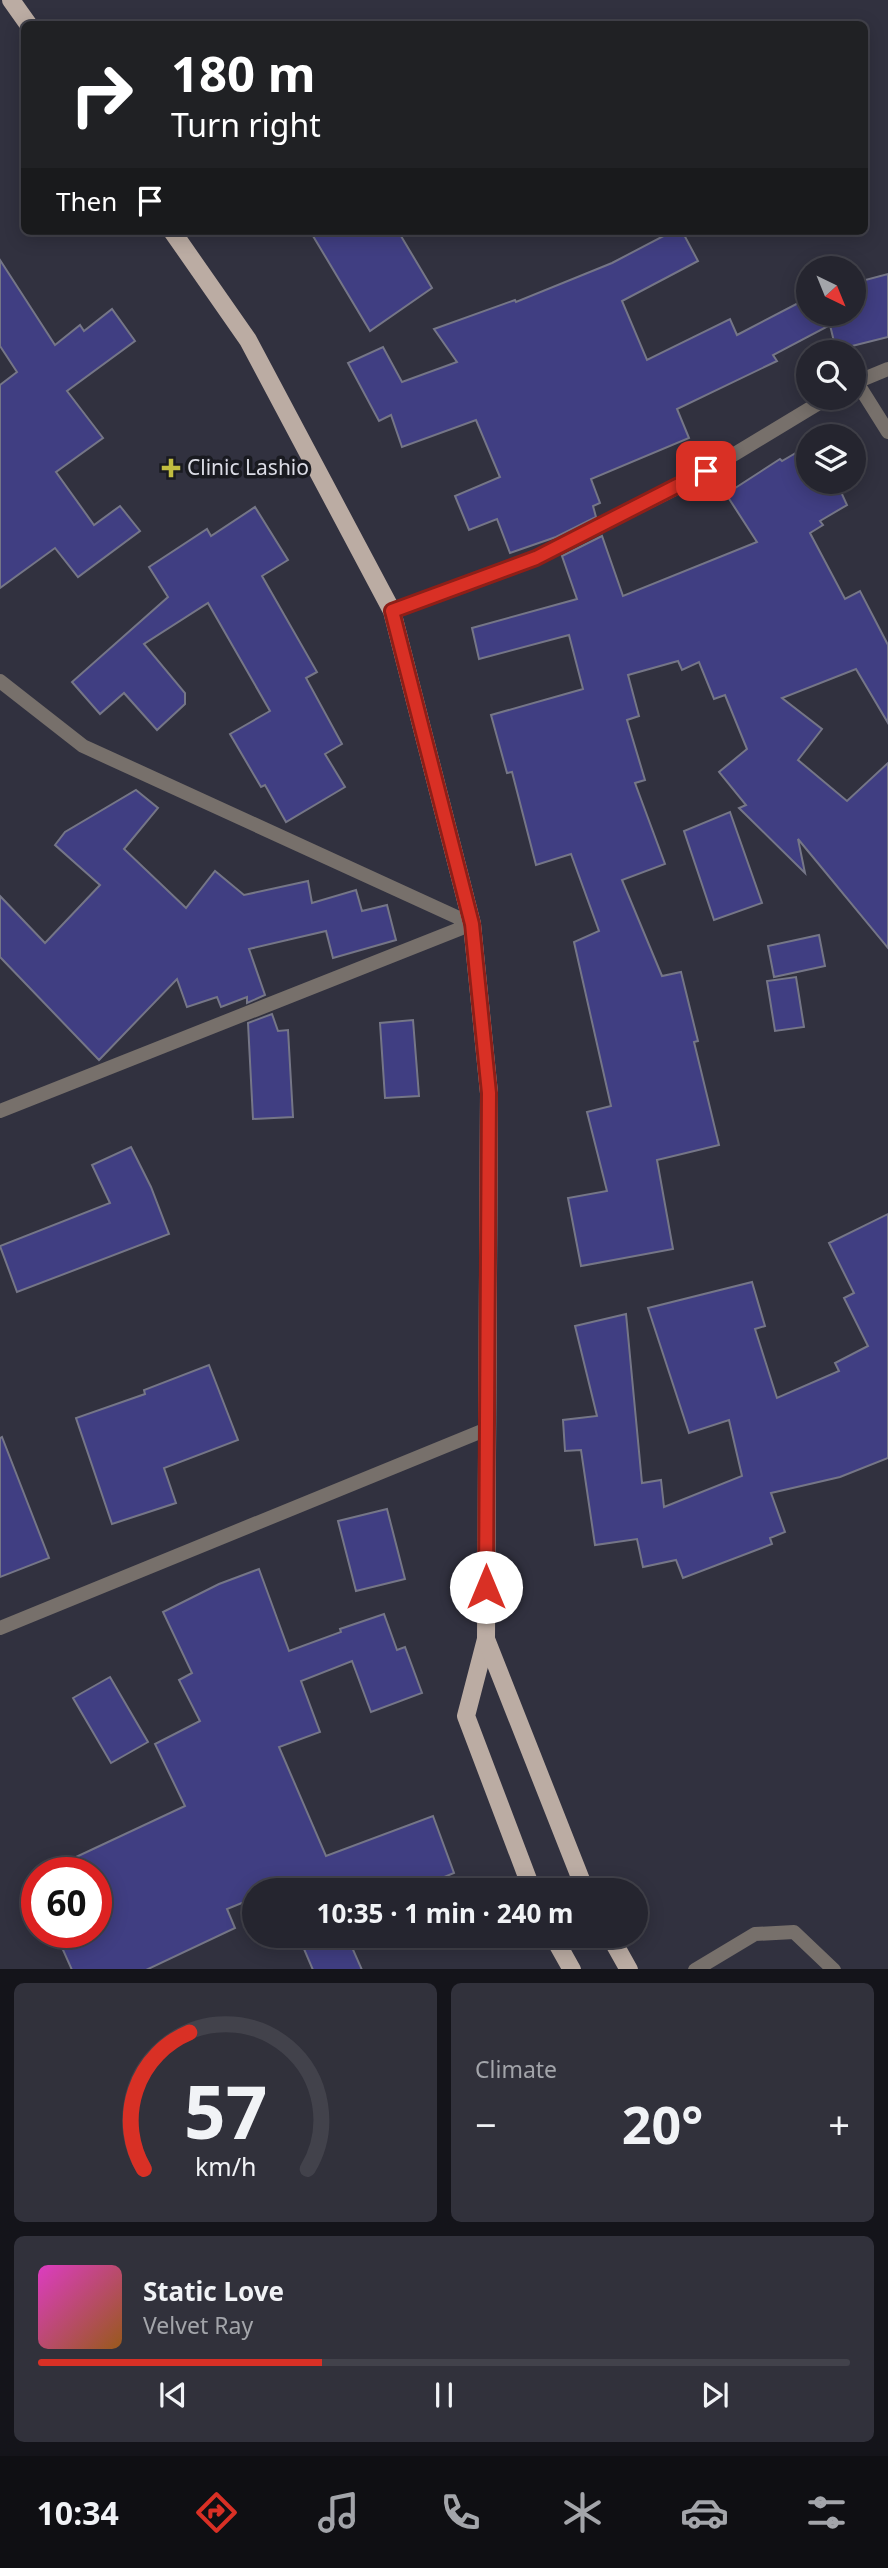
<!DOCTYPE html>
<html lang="en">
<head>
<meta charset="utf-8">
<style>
	body { margin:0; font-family:"Noto Sans",sans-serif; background:#31313b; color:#f1f3f6; height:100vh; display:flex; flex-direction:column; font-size:26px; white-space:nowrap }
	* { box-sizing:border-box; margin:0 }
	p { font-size:23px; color:#a3a5aa }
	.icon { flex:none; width:38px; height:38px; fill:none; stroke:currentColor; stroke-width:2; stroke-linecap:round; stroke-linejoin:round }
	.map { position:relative; height:1969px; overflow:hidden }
	.panel { display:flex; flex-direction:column; gap:14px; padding:14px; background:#14141a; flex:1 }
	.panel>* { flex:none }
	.banner { position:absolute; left:21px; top:21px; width:847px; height:214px; border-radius:10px; box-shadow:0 4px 18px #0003,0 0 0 2px #42424b; background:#202124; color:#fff; overflow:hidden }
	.needle { width:46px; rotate:137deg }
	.buttons { position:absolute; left:796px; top:256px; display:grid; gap:14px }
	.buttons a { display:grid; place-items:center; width:70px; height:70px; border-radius:50%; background:#25252f; box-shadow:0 4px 18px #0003,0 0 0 2px #42424b; font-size:35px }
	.speed { position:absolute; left:21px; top:1857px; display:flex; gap:14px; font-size:35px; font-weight:700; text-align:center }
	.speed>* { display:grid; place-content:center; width:91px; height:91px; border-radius:50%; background:#25252f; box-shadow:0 4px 18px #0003,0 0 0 2px #42424b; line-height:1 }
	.speed .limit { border:10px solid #d22; background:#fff; color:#111 }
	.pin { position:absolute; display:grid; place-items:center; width:60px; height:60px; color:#fff; margin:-30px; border-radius:14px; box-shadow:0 4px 10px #0006 }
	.me { position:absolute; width:77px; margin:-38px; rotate:0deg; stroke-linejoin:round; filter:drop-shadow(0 0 5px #0008) }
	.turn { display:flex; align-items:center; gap:24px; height:147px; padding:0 35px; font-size:32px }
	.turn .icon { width:91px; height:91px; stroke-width:2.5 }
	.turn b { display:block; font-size:49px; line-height:60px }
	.then { display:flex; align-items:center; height:66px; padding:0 35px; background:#0003; gap:14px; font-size:26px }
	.big { font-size:52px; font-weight:700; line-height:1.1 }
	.panel .card { flex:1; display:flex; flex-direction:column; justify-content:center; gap:10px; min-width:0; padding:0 24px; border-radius:10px; background:#31313b }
	.panel .dial { align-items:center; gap:0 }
	.dial svg { height:182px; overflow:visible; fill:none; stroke:#42424b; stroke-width:7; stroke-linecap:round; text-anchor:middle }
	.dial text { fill:#f1f3f6; stroke:none }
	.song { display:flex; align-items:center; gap:21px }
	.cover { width:84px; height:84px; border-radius:10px; background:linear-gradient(135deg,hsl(310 70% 55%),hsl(30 70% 35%)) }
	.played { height:7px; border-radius:4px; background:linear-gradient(90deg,#d93025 35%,#42424b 35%) }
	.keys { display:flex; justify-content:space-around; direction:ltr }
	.heat { display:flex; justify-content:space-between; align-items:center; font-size:38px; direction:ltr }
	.panel .tiles { flex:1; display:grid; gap:14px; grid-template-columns:1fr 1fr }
	.card:last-child { grid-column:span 2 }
	.trip { position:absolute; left:242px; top:1878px; width:406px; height:70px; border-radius:35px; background:#25252f; box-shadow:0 4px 18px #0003,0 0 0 2px #42424b; font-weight:700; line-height:70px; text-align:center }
	.menu { display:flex; height:112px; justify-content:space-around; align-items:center; background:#0f0f13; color:#a3a5aa }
	.menu .icon { width:49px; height:49px }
	.menu .selected { color:#d93025 }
	.menu b { font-size:32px; color:#f1f3f6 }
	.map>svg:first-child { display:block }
</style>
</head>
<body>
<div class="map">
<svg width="888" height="1970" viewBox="0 0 888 1970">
	<rect width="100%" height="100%" fill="#31313f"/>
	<g fill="#403e82" stroke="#757687" stroke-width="2">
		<polygon points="310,231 398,231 432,288 370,331"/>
		<polygon points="673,231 682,231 698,261 622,301 647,360 730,319 737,335 808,298 808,313 854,313 854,283 888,274 888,337 836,350 830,325 773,355 777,361 677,409 689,438 591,479 600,503 593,506 596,517 556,537 510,553 497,519 469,530 455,496 500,477 476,420 402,447 391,415 379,421 348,363 383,347 402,382 457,362 434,329 515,300 516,302 612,263"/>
		<polygon points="0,260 55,345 80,325 84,331 112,309 135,341 67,391 103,438 56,472 94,525 120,506 140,531 78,577 55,548 0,588 0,385 17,372 0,346"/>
		<polygon points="806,447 808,447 808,481 836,481 847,505 820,521 823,525 810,533 845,599 860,591 888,645 888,723 856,669 782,698 822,729 798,760 847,801 888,763 888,948 798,839 805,873 739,808 746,805 719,772 747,749 725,695 714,699 699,662 682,670 678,661 628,675 639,716 627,720 645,780 635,783 665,864 622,880 662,976 681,972 698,1041 694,1042 719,1145 657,1160 673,1249 581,1266 568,1198 607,1191 587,1112 611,1106 574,942 599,931 571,854 536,865 512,772 507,773 491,715 583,689 569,635 479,659 472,628 577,599 562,556 602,536 623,596 757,542 726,494 780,459 782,461"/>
		<polygon points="255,507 288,560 262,576 317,672 306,678 342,744 325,754 345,787 286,822 265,785 261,787 230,734 270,711 208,603 144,644 185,693 185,704 157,730 124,693 100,714 72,682 168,597 149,567 207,529 211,536"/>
		<polygon points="136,790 158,808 124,849 186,908 215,871 244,895 308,881 312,903 356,890 362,911 387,905 396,940 333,958 326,931 249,949 265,995 247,1003 247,997 221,1007 217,997 187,1007 177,979 99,1060 0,957 0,896 45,943 100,885 55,845 65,832"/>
		<polygon points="730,812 762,903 714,920 684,831"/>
		<polygon points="819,935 825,966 774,977 768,946"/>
		<polygon points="796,977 804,1027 775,1031 767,981"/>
		<polygon points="272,1014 278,1031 288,1030 293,1117 253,1119 248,1023"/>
		<polygon points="413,1020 419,1096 385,1098 380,1023"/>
		<polygon points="131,1147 151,1187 169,1234 17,1292 0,1246 110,1203 92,1165"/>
		<polygon points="888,1214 888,1458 840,1477 771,1493 785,1532 770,1538 772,1544 683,1578 676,1560 643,1567 637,1539 595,1545 581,1450 565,1451 563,1420 597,1416 575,1326 626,1314 642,1483 661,1480 664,1507 742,1476 729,1420 689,1433 648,1308 752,1282 765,1326 755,1329 777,1398 839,1371 835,1363 868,1346 844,1298 854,1293 829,1243"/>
		<polygon points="209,1365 238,1440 164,1468 176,1503 112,1524 76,1418 145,1394 144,1390"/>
		<polygon points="2,1437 49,1558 0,1577 0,1438"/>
		<polygon points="387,1509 405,1579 356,1591 338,1521"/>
		<polygon points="259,1569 289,1651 341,1632 340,1629 384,1614 397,1650 405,1647 422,1693 371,1712 352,1661 301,1681 320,1732 279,1747 326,1856 433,1816 454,1873 413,1890 284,1890 282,1887 275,1890 254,1890 254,1898 227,1909 235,1928 146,1970 72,1970 55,1932 96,1932 96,1872 44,1872 185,1806 155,1744 200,1721 179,1680 192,1673 163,1612 219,1584"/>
		<polygon points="110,1677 148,1742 111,1763 73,1698"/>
		<polygon points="303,1936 347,1936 362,1970 313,1970 301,1942 305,1940"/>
	</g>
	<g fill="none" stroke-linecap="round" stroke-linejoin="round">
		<polyline stroke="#77706b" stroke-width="14" points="695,1970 755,1934 794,1932 834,1970"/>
		<g stroke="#77706b" stroke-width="14">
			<polyline points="856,381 888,432"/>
			<polyline points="854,383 888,369"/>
			<polyline points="392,611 536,558 685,484 829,397"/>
			<polyline points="0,681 83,746 472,924 0,1111"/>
			<polyline points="0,1628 487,1429"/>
		</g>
		<g stroke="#bbaca3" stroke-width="18">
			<polyline points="11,0 28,24"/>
			<polyline points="172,231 248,340 392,611 472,924 489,1093 486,1639 466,1716 532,1890"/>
			<polyline points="486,1639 585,1890"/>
			<polyline points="553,1936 572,1970"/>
			<polyline points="610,1936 629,1970"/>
		</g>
	</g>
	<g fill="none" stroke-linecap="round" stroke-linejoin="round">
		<g stroke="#8d1f18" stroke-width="18">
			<polyline id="route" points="486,1587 489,1093 472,924 392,611 536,558 706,471"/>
		</g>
		<use href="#route" stroke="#d93025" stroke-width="12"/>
	</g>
	<path fill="#c1bd40" stroke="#191a20" stroke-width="2.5" d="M167.5 457.5h7v7h7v7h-7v7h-7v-7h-7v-7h7z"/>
	<g text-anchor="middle" stroke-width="7" stroke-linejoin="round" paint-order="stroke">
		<g font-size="21" fill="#dcdde6" stroke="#191a20" text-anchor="start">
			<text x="187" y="475">Clinic Lashio</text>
		</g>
	</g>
</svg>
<div class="buttons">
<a><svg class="needle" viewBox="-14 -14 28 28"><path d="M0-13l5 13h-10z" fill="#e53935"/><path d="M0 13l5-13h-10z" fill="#a3a5aa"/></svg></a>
<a><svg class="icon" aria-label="search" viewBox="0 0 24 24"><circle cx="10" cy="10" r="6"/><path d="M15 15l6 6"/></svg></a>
<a><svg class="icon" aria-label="layers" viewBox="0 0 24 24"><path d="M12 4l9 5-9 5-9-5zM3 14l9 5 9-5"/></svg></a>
</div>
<div class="speed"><div class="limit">60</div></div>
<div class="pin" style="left:706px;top:471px;background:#d93025"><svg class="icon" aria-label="arrive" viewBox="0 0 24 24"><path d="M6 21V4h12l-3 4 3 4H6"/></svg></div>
<svg class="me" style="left:486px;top:1587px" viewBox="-20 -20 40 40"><circle r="19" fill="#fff"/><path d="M0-13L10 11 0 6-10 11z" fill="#d93025"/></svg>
<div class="trip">10:35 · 1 min · 240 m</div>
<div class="banner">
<div class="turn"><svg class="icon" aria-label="right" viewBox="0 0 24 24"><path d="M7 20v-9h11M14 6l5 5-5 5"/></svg><div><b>180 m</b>Turn right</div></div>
<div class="then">Then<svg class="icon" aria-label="arrive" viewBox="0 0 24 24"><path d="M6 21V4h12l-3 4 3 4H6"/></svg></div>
</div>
</div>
<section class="panel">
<div class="tiles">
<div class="card dial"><svg viewBox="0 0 100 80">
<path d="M14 69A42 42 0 1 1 86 69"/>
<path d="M14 69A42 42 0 0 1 34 9" stroke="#d93025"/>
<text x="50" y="56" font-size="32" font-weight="700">57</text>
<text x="50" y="72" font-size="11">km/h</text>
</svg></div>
<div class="card"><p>Climate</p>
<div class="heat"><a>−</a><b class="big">20°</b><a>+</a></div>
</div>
<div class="card">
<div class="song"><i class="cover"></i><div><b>Static Love</b><p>Velvet Ray</p></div></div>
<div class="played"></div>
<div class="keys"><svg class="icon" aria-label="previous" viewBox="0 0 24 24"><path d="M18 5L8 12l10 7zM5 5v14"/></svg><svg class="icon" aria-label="pause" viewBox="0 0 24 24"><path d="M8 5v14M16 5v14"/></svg><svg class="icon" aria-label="next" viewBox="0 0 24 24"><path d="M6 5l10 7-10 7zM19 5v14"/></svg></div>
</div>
</div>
</section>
<nav class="menu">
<b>10:34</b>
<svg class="icon selected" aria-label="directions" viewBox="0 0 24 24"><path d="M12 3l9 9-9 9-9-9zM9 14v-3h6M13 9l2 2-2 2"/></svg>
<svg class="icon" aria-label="music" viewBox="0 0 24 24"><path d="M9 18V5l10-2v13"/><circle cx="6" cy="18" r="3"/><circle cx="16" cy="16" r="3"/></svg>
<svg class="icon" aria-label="phone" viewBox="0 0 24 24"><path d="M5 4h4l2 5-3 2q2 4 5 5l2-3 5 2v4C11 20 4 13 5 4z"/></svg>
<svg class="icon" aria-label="climate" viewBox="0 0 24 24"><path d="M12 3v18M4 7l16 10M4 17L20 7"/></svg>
<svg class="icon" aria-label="car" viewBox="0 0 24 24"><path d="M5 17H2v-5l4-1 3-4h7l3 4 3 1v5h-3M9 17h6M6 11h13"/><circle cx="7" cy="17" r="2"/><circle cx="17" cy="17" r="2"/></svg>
<svg class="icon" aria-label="filters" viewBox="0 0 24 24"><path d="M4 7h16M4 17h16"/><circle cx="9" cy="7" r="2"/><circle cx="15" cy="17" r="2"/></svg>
</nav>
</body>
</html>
